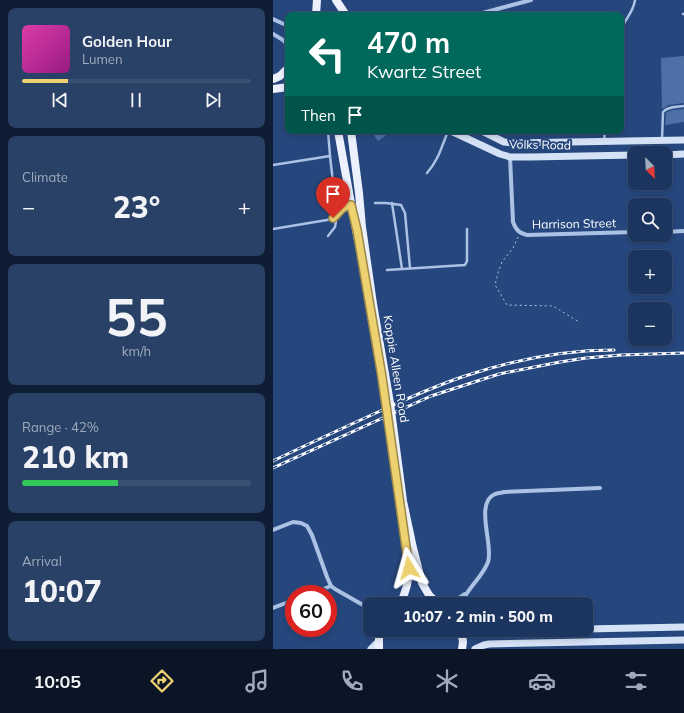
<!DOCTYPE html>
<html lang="en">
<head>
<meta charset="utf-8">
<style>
	body { margin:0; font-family:Mulish,sans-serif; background:#294067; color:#f1f3f6; height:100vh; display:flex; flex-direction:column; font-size:15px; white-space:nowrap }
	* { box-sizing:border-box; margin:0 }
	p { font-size:13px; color:#a0abbc }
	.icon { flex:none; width:22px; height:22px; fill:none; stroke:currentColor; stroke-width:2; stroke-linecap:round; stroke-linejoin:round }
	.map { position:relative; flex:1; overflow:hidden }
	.details { display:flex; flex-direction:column; gap:8px; padding:8px; background:#0f1d34; width:273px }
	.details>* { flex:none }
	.banner { position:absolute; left:12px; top:12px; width:339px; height:122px; border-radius:8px; box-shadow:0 2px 6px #0003,0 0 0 1px #3a5073; background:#00695c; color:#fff; overflow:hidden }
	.needle { width:26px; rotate:156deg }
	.buttons { position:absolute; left:355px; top:146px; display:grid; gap:8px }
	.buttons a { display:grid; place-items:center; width:44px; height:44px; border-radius:8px; background:#1c355e; box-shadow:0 2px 6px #0003,0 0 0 1px #3a5073; font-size:20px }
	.speed { position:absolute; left:12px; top:585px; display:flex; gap:8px; font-size:20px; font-weight:700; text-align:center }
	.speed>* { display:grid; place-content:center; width:52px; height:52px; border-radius:50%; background:#1c355e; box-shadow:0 2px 6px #0003,0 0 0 1px #3a5073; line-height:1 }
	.speed .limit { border:6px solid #d22; background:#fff; color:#111 }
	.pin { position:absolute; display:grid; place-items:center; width:34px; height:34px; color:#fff; margin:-41px -17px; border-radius:50% 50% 50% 0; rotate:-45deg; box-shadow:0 0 4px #0007 }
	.pin .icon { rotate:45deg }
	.me { position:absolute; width:44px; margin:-22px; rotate:352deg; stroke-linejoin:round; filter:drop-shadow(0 0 3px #0008) }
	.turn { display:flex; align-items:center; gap:14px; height:84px; padding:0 16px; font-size:18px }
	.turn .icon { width:52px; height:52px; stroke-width:2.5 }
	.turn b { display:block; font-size:28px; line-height:34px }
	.then { display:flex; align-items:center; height:38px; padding:0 16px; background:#0003; gap:8px; font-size:15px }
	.big { font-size:30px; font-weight:800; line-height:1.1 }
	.details .tile { flex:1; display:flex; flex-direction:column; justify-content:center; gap:6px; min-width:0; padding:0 14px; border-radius:8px; background:#294067 }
	.details .dial { align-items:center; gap:0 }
	.dial b { font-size:52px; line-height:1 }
	.song { display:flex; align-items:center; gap:12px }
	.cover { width:48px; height:48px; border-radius:6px; background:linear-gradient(135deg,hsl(320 70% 55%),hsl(310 70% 35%)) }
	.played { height:4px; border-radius:2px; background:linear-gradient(90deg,#eed271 20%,#3a5073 20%) }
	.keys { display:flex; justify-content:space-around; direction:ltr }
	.heat { display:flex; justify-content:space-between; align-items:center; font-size:22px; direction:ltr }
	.charge { height:6px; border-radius:3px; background:linear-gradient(90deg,#34c759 42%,#3a5073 0) }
	.trip { position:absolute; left:90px; top:597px; width:230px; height:40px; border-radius:8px; background:#1c355e; box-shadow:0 2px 6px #0003,0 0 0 1px #3a5073; font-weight:800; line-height:40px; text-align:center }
	.menu { display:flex; height:64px; justify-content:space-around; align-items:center; background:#0b1526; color:#a0abbc }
	.menu .icon { width:28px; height:28px }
	.menu .active { color:#eed271 }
	.menu b { font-size:18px; color:#f1f3f6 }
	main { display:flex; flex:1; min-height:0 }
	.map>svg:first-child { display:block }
</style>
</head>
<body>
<main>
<section class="details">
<div class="tile">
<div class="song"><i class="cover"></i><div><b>Golden Hour</b><p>Lumen</p></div></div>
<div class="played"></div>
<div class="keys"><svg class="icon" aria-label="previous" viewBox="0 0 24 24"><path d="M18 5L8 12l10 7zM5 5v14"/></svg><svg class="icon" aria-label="pause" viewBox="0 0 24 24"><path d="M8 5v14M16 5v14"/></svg><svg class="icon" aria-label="next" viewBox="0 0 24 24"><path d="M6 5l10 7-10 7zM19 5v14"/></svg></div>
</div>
<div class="tile"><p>Climate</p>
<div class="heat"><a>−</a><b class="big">23°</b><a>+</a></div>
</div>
<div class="tile dial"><b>55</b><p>km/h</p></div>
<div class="tile"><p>Range · 42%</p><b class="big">210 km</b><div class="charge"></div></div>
<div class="tile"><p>Arrival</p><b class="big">10:07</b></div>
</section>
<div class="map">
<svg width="411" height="649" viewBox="0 0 411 649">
	<rect width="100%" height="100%" fill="#26477e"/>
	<g fill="#4e70a6">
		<polygon points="411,56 411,103 396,105 389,109 388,58"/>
		<polygon points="411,109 411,122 392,125 393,113 394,112 400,110"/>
		<polygon points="98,131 119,131 105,141"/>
	</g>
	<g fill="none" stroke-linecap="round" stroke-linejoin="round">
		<polyline stroke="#abc2e5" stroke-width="1" stroke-dasharray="2 3" stroke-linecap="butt" points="245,237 240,248 229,262 225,273 222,285 234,305 280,306 306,322"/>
		<g stroke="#abc2e5" stroke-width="2.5">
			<polyline points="410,14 411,14"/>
			<path d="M348 31C351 19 360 14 362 0"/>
			<polyline points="55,131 57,156 61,191 62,199 67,210"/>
			<path d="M389 140 390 112C395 106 404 107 411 106"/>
			<polyline points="331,141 332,131"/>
			<polyline points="0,165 57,156"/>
			<path d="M154 173C165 161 169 146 175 131"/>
			<polyline points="102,203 113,203 128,205 132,213 137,268"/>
			<polyline points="119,203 129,269"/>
			<path d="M0 229 54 220C65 216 66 207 77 205"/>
			<polyline points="55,236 62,227 64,214"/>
			<polyline points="114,270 192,265 194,261 194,229"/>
		</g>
		<g stroke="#abc2e5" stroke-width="4">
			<polyline points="202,15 258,0"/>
			<polyline points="0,19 15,26"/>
			<polyline points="0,34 10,40 15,45"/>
			<path d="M237 157 240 222C243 230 246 233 254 235L362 232"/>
			<polyline points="392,232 411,231"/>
			<polyline points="0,530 20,522 28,523 34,526 39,535 54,577 58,586 62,589 90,605 97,607"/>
			<polyline points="37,594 58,586"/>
			<polyline points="173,604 186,598 192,594"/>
			<path d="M188 604C194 588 209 578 215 562 221 546 201 503 222 494 225 493 228 493 231 492L327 488"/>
			<polyline points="91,607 97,612"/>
			<polyline points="0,608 21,600"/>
		</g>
		<g stroke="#d5e1f5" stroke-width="7">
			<polyline points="178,131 227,154 237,157 258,157 362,155"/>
			<polyline points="209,131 231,142 240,143 411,140"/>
			<polyline points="392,155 411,154"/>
			<polyline points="313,629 411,627"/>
			<path d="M193 630C214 634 242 631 264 630"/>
			<polyline points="98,649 106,641"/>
			<polyline points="202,649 211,645 216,644 411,640"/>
		</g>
		<g stroke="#ecf1fd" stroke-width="8">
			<polyline points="63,0 73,15"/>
			<polyline points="43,15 44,0"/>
			<polyline points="0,79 7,76 15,68"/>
			<polyline points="0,89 8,88 15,87"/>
			<polyline points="65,131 77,198 85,240"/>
			<polyline points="78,131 86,193 89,227 100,304 117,403 130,501 140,548 149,583 156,595 165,604"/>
			<path d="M127 604C133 592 136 582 136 568L129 517"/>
			<path d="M130 604C142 600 153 599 164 604"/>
			<polyline points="188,630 190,642 189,649"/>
			<polyline points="106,649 106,638 107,630"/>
		</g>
		<g stroke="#fff" stroke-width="3">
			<g id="rail">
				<path d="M0 461C35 444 70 428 105 412 133 399 162 386 192 376 240 360 291 350 341 350"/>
				<polyline points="0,468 158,396 226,374 287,362 313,358 348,355 411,353"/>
			</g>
		</g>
		<use href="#rail" stroke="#26477e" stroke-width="1.5" stroke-dasharray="4.5" stroke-linecap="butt"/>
	</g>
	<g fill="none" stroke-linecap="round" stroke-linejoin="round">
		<g stroke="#9b8849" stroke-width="10">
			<path id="route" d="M60 218C68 211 67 207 78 205L84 230 109 377 136 568"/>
		</g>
		<use href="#route" stroke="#eed271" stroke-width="7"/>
	</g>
	<g text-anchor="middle" stroke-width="4" stroke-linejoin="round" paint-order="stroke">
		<g font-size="12" fill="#fff" stroke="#26477e">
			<text transform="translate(267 145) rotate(1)" y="4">Volks Road</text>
			<text transform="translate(301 224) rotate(-1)" y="4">Harrison Street</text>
			<text transform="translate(123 369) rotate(81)" y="4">Koppie Alleen Road</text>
		</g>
	</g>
</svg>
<div class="buttons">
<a><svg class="needle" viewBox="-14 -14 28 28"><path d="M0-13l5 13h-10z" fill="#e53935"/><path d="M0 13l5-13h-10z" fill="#a0abbc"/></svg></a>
<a><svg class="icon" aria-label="search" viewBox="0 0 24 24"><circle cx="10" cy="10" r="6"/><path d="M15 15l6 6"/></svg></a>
<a>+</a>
<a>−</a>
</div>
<div class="speed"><div class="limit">60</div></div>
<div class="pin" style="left:60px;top:218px;background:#d93025"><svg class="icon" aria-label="arrive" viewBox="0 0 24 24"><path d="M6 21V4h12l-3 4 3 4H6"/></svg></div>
<svg class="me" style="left:136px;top:568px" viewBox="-20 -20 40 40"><path d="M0-17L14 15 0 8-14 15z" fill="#eed271" stroke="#fff" stroke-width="4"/></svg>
<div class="trip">10:07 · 2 min · 500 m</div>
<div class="banner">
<div class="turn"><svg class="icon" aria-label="left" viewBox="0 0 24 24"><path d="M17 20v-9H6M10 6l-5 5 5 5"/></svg><div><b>470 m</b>Kwartz Street</div></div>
<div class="then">Then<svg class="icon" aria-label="arrive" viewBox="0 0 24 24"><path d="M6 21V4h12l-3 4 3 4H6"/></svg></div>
</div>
</div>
</main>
<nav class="menu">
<b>10:05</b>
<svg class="icon active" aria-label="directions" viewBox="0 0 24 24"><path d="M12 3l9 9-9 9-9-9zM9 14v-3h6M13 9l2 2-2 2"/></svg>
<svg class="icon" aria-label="music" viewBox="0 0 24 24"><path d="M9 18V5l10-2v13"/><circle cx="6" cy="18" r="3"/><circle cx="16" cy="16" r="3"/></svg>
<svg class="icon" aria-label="phone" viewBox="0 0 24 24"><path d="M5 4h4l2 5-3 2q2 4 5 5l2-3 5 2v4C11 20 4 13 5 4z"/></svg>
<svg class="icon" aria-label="climate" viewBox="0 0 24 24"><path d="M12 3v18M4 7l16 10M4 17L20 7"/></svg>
<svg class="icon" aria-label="car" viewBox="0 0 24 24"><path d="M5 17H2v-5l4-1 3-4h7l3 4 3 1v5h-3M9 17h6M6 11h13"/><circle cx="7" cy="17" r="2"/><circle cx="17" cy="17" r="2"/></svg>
<svg class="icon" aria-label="filters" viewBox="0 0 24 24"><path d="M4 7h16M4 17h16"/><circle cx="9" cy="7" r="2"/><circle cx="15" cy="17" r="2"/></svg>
</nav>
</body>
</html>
